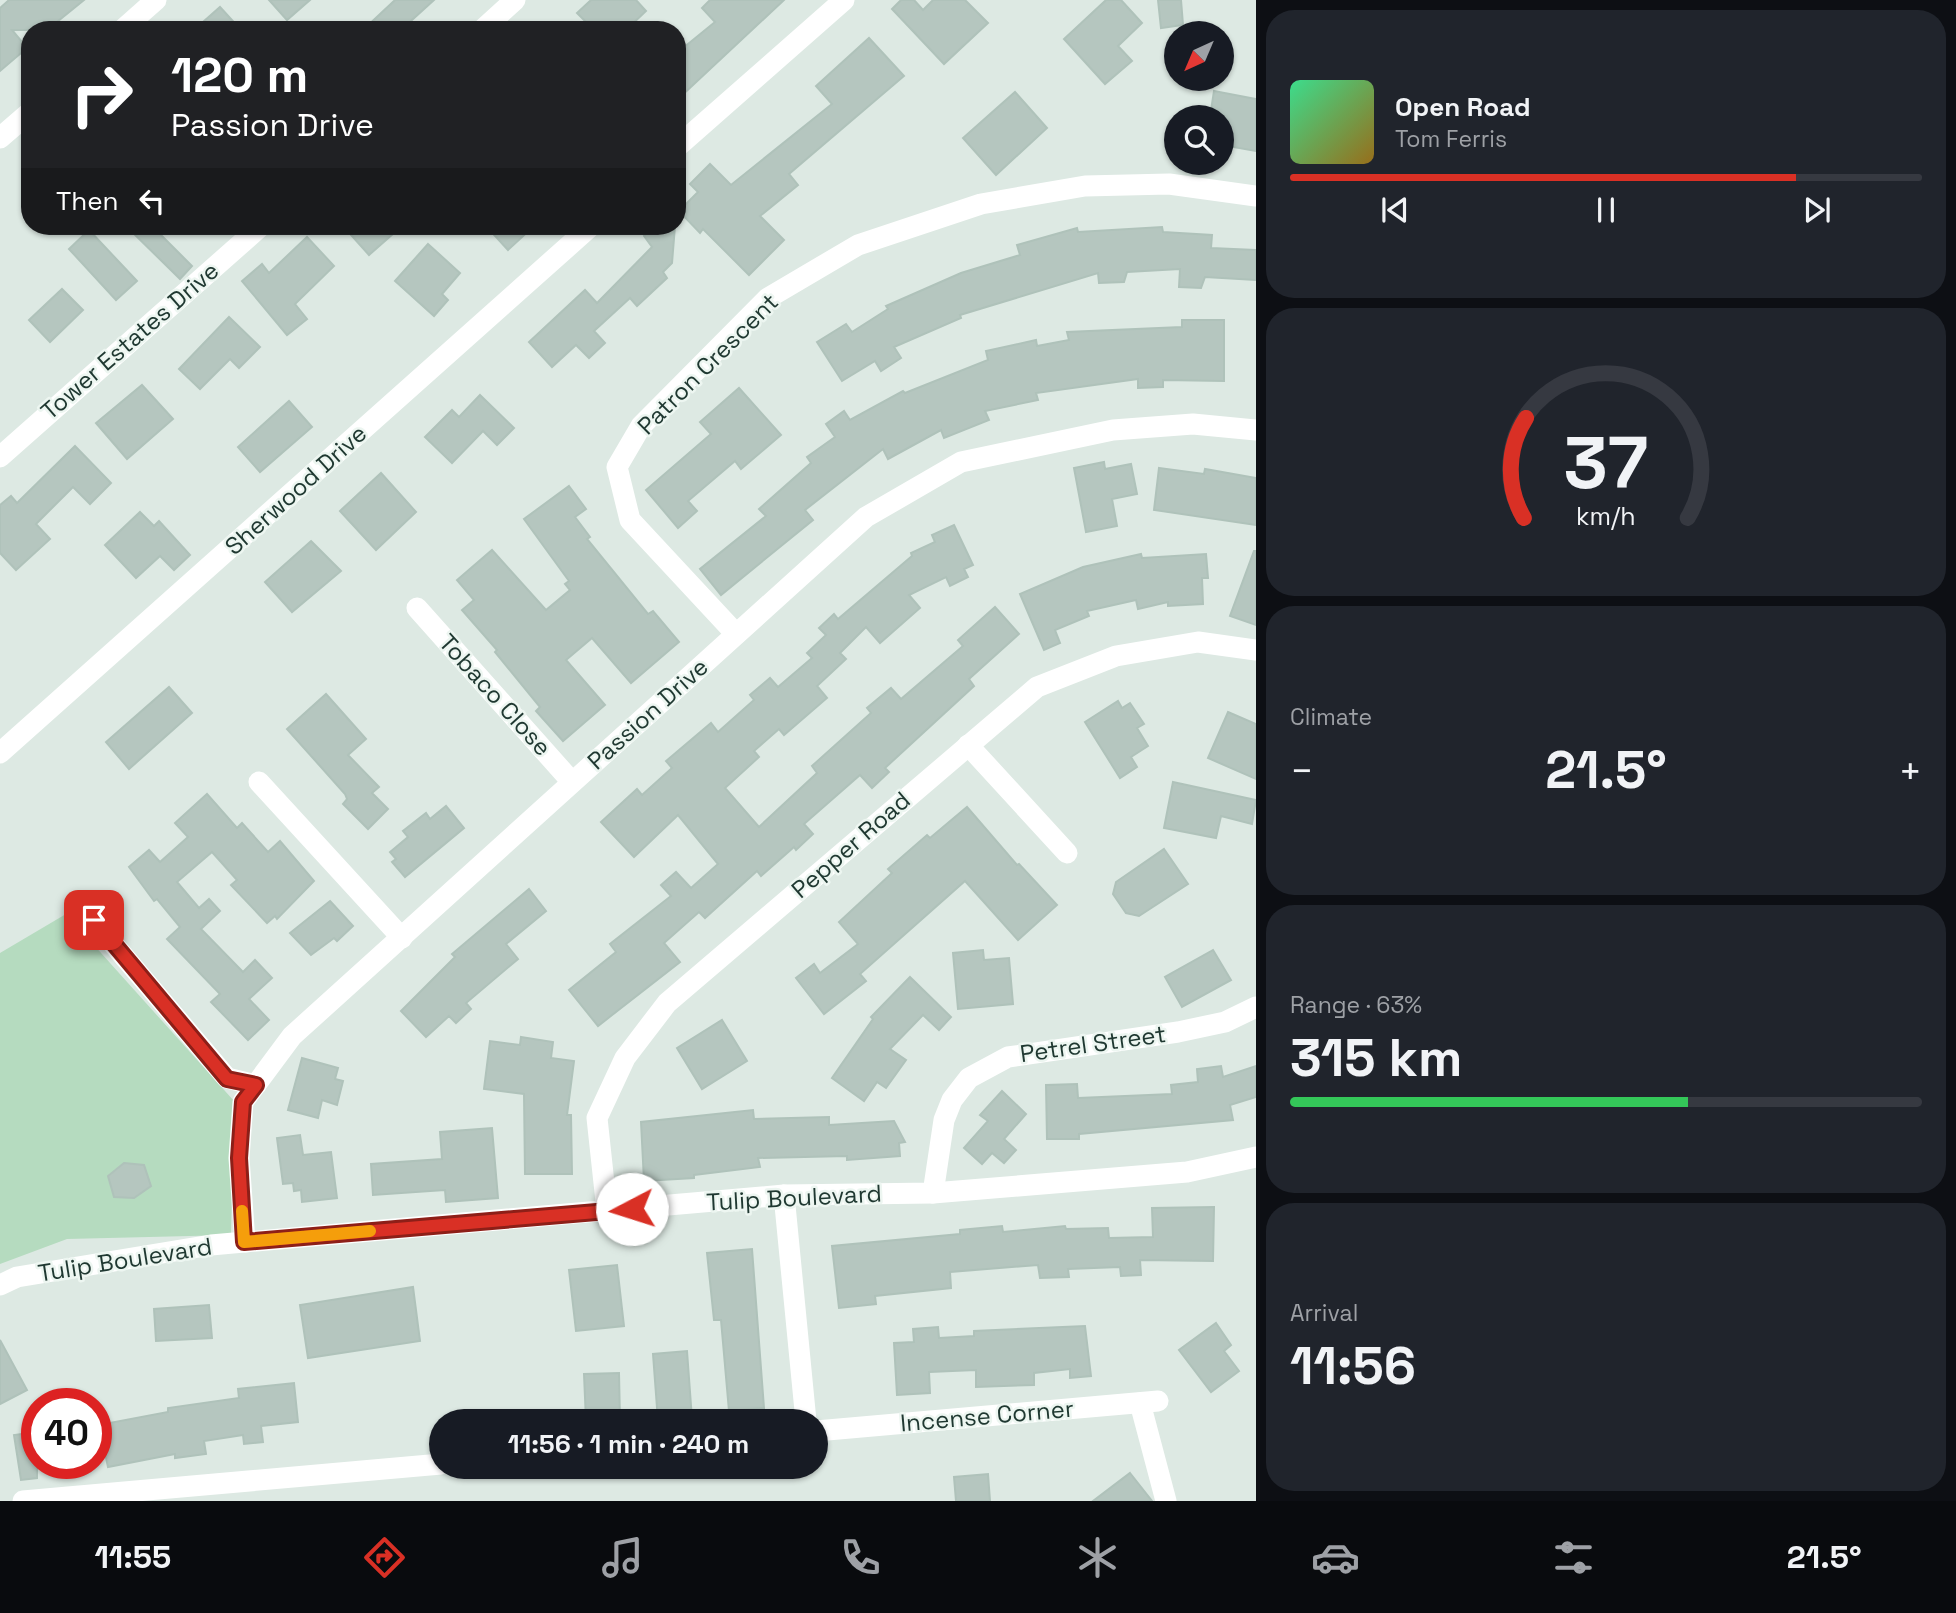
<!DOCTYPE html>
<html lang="en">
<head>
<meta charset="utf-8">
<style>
	body { margin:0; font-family:"Space Grotesk",sans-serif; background:#20242c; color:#f1f3f6; height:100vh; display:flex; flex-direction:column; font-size:26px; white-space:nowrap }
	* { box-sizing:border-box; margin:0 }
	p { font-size:23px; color:#9ea1a6 }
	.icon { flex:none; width:38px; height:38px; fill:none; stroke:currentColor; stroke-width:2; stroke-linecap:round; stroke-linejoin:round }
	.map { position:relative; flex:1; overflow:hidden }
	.details { display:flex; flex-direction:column; gap:10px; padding:10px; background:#0d0f14; width:700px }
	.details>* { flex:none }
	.hud { position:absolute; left:21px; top:21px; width:665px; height:214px; border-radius:28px; box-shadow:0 2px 5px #0004; background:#202124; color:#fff; overflow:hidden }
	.needle { width:46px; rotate:224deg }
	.fabs { position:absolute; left:1164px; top:21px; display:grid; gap:14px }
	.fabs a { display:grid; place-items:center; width:70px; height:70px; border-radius:50%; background:#171b24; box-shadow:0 2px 5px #0004; font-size:35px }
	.speed { position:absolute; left:21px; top:1388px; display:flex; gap:14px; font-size:35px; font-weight:700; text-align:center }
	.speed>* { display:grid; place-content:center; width:91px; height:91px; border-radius:50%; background:#171b24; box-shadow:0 2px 5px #0004; line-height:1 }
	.speed .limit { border:10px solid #d22; background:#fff; color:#111 }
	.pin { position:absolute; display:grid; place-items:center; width:60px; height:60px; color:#fff; margin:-30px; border-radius:14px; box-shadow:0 4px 10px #0006 }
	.me { position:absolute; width:77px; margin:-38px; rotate:265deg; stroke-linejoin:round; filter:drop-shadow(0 0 5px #0008) }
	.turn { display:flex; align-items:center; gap:24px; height:147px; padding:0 35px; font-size:32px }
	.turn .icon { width:91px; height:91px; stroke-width:2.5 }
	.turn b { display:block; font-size:49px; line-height:60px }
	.then { display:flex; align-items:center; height:66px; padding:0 35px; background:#0003; gap:14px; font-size:26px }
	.big { font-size:52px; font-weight:700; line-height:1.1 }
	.details .widget { flex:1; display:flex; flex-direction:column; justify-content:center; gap:10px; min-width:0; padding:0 24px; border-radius:28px; background:#20242c }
	.details .dial { align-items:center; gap:0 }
	.dial svg { height:182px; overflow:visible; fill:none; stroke:#363941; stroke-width:7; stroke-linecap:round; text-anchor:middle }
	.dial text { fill:#f1f3f6; stroke:none }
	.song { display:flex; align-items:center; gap:21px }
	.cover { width:84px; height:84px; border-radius:10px; background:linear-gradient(135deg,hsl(150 70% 55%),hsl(40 70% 35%)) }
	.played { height:7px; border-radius:4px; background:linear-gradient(90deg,#d93025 80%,#363941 80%) }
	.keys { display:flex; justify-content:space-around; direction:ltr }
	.heat { display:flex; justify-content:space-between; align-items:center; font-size:38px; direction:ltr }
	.charge { height:10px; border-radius:5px; background:linear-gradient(90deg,#34c759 63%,#363941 0) }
	.trip { position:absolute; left:429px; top:1409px; width:399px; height:70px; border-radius:35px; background:#171b24; box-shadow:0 2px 5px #0004; font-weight:700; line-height:70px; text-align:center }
	.tab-bar { display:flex; height:112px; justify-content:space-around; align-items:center; background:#090b0e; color:#9ea1a6 }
	.tab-bar .icon { width:49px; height:49px }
	.tab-bar .selected { color:#d93025 }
	.tab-bar b { font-size:32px; color:#f1f3f6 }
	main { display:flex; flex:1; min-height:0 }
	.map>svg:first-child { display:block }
</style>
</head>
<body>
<main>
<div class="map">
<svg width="1256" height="1501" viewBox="0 0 1256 1501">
	<rect width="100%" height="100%" fill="#dde9e3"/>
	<polygon fill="#b5dbbf" points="66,914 234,1101 231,1235 67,1239 0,1264 0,953"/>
	<g fill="#b5c6bf" stroke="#afc2ba" stroke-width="2">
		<polygon points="9,0 84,0 47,30 12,30 27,48 0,71 0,8"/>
		<polygon points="269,0 310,0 287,20"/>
		<polygon points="395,0 434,0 401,30 363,30"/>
		<polygon points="591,0 636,0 646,11 626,30 594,30 577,13"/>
		<polygon points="710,0 784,0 677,100 677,53 715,22 702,8"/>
		<polygon points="901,0 914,0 923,10 933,0 965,0 988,23 944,64 892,9"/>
		<polygon points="1106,0 1121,0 1142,23 1118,46 1132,61 1105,84 1064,39"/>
		<polygon points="1158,0 1181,0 1183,25 1161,28"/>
		<polygon points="220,7 241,30 194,30"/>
		<polygon points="869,38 904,76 789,174 798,185 760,216 784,240 749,275 703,229 700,233 679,211 698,192 690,184 710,164 731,185 832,104 816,86"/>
		<polygon points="1214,91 1256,99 1256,151 1222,145 1222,117 1210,117"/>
		<polygon points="1015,92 1047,128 996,175 963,138"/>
		<polygon points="126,226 152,226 192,266 180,279"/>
		<polygon points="343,226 402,226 369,255"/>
		<polygon points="486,226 534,226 508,250"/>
		<polygon points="655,226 675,226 672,263 663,272 667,278 637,306 630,298 594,331 605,343 589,358 576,345 552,367 529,342 585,290 597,303 652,247 644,236"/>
		<polygon points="1162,227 1163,232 1212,235 1211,248 1256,250 1256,280 1205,277 1201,288 1179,287 1180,269 1127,272 1124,282 1099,283 1098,273 960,315 961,318 894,347 901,358 881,371 875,361 842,381 817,342 846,324 852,332 888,309 886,306 961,273 1020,255 1017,245 1077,228 1078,232"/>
		<polygon points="89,230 137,281 116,300 69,249"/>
		<polygon points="307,237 334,266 295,304 307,319 287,335 242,281 262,264 269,273"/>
		<polygon points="428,244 460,273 442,294 448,300 434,316 395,281"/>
		<polygon points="62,289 83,310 50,342 29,320"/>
		<polygon points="229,317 260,347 239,368 230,359 200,389 179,369"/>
		<polygon points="1182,320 1224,320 1224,381 1163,380 1163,387 1138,388 1138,379 1036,393 1038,400 985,411 989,420 944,438 941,430 888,459 883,449 805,510 813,520 721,595 700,569 766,516 759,509 811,463 807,457 835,437 826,424 844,411 850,420 903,391 905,393 988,360 986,351 1036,340 1037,346 1069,340 1067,332 1182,327"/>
		<polygon points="142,385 173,419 127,459 96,423"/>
		<polygon points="739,388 781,435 741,469 735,461 688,501 697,511 678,528 646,490 711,434 700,422"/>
		<polygon points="480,395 514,428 497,445 483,431 452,463 425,437 452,410 459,417"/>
		<polygon points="289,401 312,427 260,472 238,447"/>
		<polygon points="75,446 111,483 90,504 73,487 36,524 50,539 16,570 0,553 0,505 11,496 17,503"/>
		<polygon points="1104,462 1105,469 1131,464 1137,494 1112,499 1117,526 1086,532 1074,468"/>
		<polygon points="1159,468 1204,474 1205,469 1256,478 1256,525 1154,510"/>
		<polygon points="381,473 416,512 376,550 340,511"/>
		<polygon points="569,486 586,509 575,517 590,537 587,539 648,614 653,611 679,642 631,683 592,638 566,660 605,705 563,741 536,711 540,707 495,652 497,650 462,610 474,600 457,580 492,550 546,610 570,590 565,584 569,581 524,519"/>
		<polygon points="140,512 154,526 159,521 190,555 174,570 160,556 136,578 105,545"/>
		<polygon points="954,525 973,565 964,569 968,577 950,586 946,577 909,595 920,608 880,643 866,627 840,653 846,659 817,686 827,698 784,735 779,729 754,751 759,757 725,788 759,827 817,773 812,766 871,713 867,708 891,688 901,699 963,646 958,640 995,607 1019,634 969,679 974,686 885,768 889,772 872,788 860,775 804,824 813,834 796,850 794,847 761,876 757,871 705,918 699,912 664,943 680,962 598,1026 569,990 616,952 610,944 671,896 661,885 676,872 691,888 718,864 678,815 634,857 601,822 637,789 642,795 672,768 666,761 711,723 718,732 754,700 750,695 770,678 778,687 812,658 807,653 826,635 819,628 834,614 838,619 912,556 911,553 935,542 932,535"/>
		<polygon points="311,541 341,571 292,612 265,582"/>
		<polygon points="1254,551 1256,551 1256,625 1230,616"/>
		<polygon points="1141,554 1142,558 1206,554 1208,578 1202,578 1203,604 1168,606 1168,602 1138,609 1136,600 1087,611 1089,616 1055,630 1060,643 1044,650 1020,594 1083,567"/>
		<polygon points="169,687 192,713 129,769 106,742"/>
		<polygon points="326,694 366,739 348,755 379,787 372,793 388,809 368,829 343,804 347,799 345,794 287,729"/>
		<polygon points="1118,701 1122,708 1130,703 1144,724 1137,728 1148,746 1131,757 1137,767 1120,778 1085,722"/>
		<polygon points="1228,712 1256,724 1256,779 1208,758"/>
		<polygon points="1173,782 1256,800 1252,824 1221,816 1216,838 1164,828"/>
		<polygon points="207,794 237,828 242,823 268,852 280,841 314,881 277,919 275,916 267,923 231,885 237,880 212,852 177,882 199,908 209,899 220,911 201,929 243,972 255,960 272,978 249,999 269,1020 248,1040 211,1002 220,994 167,939 180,927 157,899 154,901 129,867 149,850 160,862 188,837 175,823"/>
		<polygon points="446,806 464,828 405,877 392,862 396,859 390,852 408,837 403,831 426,813 430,819"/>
		<polygon points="967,807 1017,865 1019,864 1057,905 1018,940 965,881 860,974 866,981 824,1014 796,978 814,964 820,973 858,944 839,922 892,873 888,869 927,835 930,838"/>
		<polygon points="1164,849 1188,884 1139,916 1126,913 1113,894 1116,882"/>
		<polygon points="529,889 546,911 506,944 518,959 466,1003 471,1009 456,1023 449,1016 426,1037 401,1011 455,957 452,954"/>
		<polygon points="330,901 353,926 337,941 334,938 311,955 290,933"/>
		<polygon points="983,950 984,960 1009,958 1013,1004 958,1009 953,953"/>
		<polygon points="1213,950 1231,980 1182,1007 1165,977"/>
		<polygon points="910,977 951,1017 939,1030 923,1015 890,1049 906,1060 886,1088 877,1082 864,1101 832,1078 873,1019 871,1017"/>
		<polygon points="722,1020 747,1061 702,1089 677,1048"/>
		<polygon points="521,1037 553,1042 551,1058 574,1061 567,1115 571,1115 572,1174 525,1174 524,1094 484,1089 490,1041 520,1045"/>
		<polygon points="302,1058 338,1068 335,1079 343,1081 337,1105 322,1100 318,1118 288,1110"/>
		<polygon points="1221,1066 1223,1077 1256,1066 1256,1097 1230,1105 1233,1120 1079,1134 1079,1139 1047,1139 1046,1085 1077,1084 1078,1098 1172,1094 1171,1085 1198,1082 1197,1069"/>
		<polygon points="1002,1091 1026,1114 1004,1139 1016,1150 1004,1163 992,1153 982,1164 964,1148 988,1121 980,1115"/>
		<polygon points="753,1110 754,1119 829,1117 829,1125 894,1121 905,1142 899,1143 900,1156 847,1160 847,1156 758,1158 760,1167 694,1175 694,1178 644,1181 641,1122"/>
		<polygon points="492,1128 498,1198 446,1202 445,1190 373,1195 371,1164 442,1159 440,1132"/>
		<polygon points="300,1135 303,1155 331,1152 337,1198 302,1202 301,1190 294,1191 293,1183 283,1184 277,1138"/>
		<polygon points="124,1163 144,1165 151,1186 134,1198 114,1197 108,1176"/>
		<polygon points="1214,1207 1213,1261 1140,1260 1141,1275 1121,1276 1120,1267 1068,1269 1069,1277 1040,1278 1038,1265 950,1272 951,1288 875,1296 876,1304 839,1308 832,1246 960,1234 960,1230 1002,1226 1003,1232 1065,1226 1066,1229 1108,1228 1109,1238 1153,1237 1152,1208"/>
		<polygon points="752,1249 764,1408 729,1411 721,1320 714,1320 707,1253"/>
		<polygon points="617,1265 624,1326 576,1331 569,1270"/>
		<polygon points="413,1287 420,1341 308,1358 300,1305"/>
		<polygon points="209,1305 212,1338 156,1341 154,1309"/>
		<polygon points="1216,1323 1231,1345 1224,1351 1239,1371 1211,1392 1179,1350"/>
		<polygon points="1085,1326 1091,1376 1070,1378 1070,1369 1034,1373 1034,1385 976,1387 976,1370 929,1372 930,1393 897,1395 894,1343 914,1342 913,1329 938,1327 939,1338 974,1336 974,1331"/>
		<polygon points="0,1340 27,1390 0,1404"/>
		<polygon points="687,1351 692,1419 658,1421 653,1354"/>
		<polygon points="619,1373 620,1421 586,1421 584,1374"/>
		<polygon points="294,1383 298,1422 261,1426 263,1442 244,1444 243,1435 204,1441 206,1454 175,1458 175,1454 108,1467 99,1425 168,1412 168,1408 239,1398 238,1389"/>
		<polygon points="37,1432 37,1478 21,1480 14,1435"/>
		<polygon points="1130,1473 1152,1501 1093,1501"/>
		<polygon points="988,1474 990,1501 956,1501 954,1477"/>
	</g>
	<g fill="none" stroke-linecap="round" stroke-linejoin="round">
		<g stroke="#fff" stroke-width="21">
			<polyline points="122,30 156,0"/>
			<polyline points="482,30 515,0"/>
			<polyline points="0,138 30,112"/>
			<polyline points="677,147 844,0"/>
			<polyline points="0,457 261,226"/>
			<polyline points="417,608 572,782"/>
			<polyline points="736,634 630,520 617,467 641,426 768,298 858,245 981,204 1085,186 1169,184 1256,196"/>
			<polyline points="968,745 1067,853"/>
			<polyline points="0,753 591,226"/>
			<polyline points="259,782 402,938"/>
			<polyline points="77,901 227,1078 256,1085"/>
			<polyline points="933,1193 944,1120 952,1100 969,1078 1008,1057 1178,1032 1225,1022 1256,1007"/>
			<polyline points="784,1195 806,1421"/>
			<polyline points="607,1211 597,1118 625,1058 667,1003 1037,687 1116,656 1198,642 1256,650"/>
			<polyline points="245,1242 239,1158 243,1102 292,1036 866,517 961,462 1113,430 1193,424 1256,430"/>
			<polyline points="0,1285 17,1277 211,1245 784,1195 933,1193 1187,1172 1256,1157"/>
			<polyline points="1140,1403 1166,1501"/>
			<polyline points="816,1431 1158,1401"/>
			<polyline points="23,1501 441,1464"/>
		</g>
	</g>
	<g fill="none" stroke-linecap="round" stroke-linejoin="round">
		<g stroke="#8d1f18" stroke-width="18">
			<polyline id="route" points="94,920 227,1079 256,1085 243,1102 239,1158 244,1242 632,1209"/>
		</g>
		<use href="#route" stroke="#d93025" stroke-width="12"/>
		<polyline stroke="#f59e0b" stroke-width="12" points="242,1211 244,1242 370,1231"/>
	</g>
	<g text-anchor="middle" stroke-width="5" stroke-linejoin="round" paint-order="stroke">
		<g font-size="24" fill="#1f3831" stroke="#edf6f1">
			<text transform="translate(130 341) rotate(-41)" y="8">Tower Estates Drive</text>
			<text transform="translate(708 364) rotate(-45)" y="8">Patron Crescent</text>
			<text transform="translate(296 490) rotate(-42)" y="8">Sherwood Drive</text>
			<text transform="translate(495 695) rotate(48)" y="8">Tobaco Close</text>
			<text transform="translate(648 714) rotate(-42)" y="8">Passion Drive</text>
			<text transform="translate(851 845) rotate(-41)" y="8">Pepper Road</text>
			<text transform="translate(1093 1044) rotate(-8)" y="8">Petrel Street</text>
			<text transform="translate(794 1198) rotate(-3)" y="8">Tulip Boulevard</text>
			<text transform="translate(125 1260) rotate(-9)" y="8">Tulip Boulevard</text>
			<text transform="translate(987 1416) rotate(-5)" y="8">Incense Corner</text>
		</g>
	</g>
</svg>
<div class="fabs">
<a><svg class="needle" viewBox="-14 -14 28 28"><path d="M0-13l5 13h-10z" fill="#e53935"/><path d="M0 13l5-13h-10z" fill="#9ea1a6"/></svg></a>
<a><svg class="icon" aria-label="search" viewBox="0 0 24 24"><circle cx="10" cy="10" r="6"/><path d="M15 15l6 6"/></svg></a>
</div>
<div class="speed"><div class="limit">40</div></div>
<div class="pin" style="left:94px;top:920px;background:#d93025"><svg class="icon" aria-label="arrive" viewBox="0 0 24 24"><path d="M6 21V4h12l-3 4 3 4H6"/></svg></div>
<svg class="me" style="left:632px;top:1209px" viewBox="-20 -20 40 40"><circle r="19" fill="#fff"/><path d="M0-13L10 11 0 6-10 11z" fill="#d93025"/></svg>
<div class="trip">11:56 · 1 min · 240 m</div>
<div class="hud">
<div class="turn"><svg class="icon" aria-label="right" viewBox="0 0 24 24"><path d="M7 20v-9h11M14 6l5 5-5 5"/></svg><div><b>120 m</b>Passion Drive</div></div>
<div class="then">Then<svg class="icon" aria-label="left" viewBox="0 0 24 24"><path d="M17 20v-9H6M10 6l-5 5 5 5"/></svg></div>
</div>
</div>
<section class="details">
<div class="widget">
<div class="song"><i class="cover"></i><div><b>Open Road</b><p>Tom Ferris</p></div></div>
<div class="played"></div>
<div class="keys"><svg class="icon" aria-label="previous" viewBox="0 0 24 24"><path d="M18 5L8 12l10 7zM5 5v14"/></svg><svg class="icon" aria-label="pause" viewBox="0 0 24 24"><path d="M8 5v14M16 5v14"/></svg><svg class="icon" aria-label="next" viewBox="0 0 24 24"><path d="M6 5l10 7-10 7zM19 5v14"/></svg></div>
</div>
<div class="widget dial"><svg viewBox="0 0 100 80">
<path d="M14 69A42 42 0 1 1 86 69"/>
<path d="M14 69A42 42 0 0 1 15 25" stroke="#d93025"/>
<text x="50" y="56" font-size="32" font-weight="700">37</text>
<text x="50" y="72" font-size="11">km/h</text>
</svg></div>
<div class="widget"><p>Climate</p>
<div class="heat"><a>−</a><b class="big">21.5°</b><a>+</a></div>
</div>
<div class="widget"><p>Range · 63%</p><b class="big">315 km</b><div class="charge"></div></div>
<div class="widget"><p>Arrival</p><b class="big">11:56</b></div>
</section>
</main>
<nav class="tab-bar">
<b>11:55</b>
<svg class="icon selected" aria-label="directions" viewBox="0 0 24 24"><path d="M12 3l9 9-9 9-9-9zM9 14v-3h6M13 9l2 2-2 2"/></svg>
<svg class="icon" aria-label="music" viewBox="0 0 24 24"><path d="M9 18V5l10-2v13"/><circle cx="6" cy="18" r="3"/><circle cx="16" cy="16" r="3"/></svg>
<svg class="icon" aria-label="phone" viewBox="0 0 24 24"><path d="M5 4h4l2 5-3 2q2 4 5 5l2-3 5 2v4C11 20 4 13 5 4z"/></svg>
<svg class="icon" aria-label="climate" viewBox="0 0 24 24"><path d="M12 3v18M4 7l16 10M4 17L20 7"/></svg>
<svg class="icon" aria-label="car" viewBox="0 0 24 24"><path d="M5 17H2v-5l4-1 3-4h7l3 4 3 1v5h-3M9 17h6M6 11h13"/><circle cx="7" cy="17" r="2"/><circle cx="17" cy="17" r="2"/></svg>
<svg class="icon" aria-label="filters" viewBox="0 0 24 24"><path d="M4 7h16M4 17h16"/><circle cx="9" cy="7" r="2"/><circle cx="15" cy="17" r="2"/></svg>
<b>21.5°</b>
</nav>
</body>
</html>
